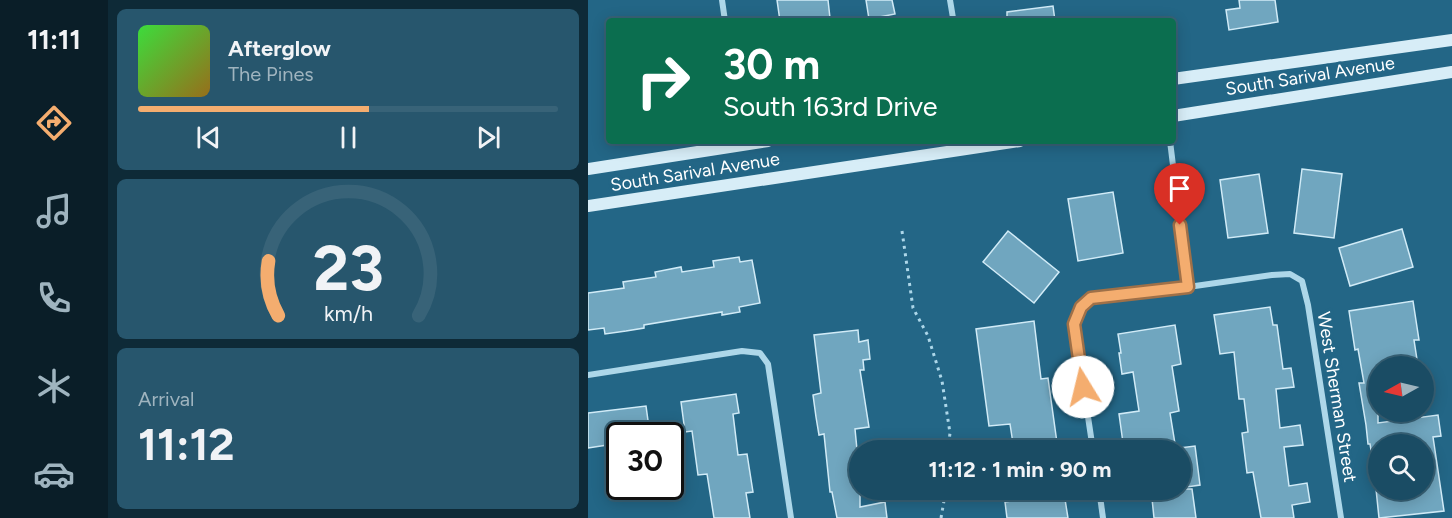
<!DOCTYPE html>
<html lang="en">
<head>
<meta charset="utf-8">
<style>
	body { margin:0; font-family:Figtree,sans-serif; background:#27566d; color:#f1f3f6; height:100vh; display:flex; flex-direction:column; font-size:22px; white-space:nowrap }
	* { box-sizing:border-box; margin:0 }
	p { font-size:20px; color:#9fb4bf }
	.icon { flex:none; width:33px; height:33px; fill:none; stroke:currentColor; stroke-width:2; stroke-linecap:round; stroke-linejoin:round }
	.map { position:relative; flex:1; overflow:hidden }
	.details { display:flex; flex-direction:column; gap:9px; padding:9px; background:#0e2a37; width:480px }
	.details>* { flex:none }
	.hud { position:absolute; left:18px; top:18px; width:570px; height:126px; border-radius:6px; box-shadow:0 3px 15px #0003,0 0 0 2px #386378; background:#0b6e4f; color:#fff; overflow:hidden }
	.needle { width:39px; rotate:262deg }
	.controls { position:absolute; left:780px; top:356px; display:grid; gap:12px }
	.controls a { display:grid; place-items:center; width:66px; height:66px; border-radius:50%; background:#1a4c64; box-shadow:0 3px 15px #0003,0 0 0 2px #386378; font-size:30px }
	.speed { position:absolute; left:18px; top:422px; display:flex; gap:12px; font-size:30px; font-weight:700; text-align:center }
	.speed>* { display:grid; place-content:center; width:78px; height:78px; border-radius:50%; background:#1a4c64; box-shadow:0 3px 15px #0003,0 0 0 2px #386378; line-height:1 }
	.speed .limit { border:3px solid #111; border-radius:9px; background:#fff; color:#111 }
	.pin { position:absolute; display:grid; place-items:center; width:51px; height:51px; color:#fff; margin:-62px -26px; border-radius:50% 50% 50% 0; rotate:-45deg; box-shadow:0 0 6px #0007 }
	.pin .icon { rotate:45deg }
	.me { position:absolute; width:66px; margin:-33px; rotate:351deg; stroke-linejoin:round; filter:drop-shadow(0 0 4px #0008) }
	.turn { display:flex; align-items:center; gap:21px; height:126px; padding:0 18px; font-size:27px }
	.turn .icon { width:78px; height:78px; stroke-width:2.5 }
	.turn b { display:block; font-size:42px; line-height:51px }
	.big { font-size:45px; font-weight:700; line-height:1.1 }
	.details .widget { flex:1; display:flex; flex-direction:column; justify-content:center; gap:9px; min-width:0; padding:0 21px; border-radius:9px; background:#27566d }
	.details .dial { align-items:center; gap:0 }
	.dial svg { height:156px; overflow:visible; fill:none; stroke:#386378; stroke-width:7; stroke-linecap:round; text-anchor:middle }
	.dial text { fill:#f1f3f6; stroke:none }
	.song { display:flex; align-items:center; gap:18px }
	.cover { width:72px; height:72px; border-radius:9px; background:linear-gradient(135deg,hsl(120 70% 55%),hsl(40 70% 35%)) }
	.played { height:6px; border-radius:3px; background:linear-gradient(90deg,#f4ad6f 55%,#386378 55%) }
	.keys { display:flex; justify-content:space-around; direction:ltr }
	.trip { position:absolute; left:261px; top:440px; width:342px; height:60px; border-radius:30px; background:#1a4c64; box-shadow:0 3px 15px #0003,0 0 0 2px #386378; font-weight:700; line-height:60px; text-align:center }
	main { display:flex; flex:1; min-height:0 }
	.tabs { display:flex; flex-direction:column; width:108px; justify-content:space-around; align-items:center; background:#0a1e28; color:#9fb4bf }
	.tabs .icon { width:42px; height:42px }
	.tabs .active { color:#f4ad6f }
	.tabs b { font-size:27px; color:#f1f3f6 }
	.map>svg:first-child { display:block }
</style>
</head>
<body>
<main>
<nav class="tabs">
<b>11:11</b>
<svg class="icon active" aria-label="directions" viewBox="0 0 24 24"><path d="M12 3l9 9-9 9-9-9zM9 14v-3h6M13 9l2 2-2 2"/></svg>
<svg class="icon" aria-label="music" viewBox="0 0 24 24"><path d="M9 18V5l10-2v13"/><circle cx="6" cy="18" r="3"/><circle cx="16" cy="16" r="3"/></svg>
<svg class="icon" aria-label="phone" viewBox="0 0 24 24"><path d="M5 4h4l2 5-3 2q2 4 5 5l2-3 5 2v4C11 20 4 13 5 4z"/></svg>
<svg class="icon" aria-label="climate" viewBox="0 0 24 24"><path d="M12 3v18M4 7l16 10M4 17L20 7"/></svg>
<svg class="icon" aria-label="car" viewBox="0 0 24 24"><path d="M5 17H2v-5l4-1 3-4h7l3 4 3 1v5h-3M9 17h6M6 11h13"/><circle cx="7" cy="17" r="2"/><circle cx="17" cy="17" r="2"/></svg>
</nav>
<section class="details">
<div class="widget">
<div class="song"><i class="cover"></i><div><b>Afterglow</b><p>The Pines</p></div></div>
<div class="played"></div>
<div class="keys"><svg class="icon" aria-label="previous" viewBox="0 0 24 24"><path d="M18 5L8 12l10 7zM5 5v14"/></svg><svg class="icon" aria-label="pause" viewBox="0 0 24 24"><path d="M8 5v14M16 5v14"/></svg><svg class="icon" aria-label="next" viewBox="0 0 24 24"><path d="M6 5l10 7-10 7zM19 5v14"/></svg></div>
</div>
<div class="widget dial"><svg viewBox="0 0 100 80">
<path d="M14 69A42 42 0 1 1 86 69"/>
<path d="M14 69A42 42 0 0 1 9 41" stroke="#f4ad6f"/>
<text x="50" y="56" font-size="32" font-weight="700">23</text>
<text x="50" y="72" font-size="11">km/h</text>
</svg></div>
<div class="widget"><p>Arrival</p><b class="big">11:12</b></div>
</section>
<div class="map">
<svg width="864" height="518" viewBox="0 0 864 518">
	<rect width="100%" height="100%" fill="#236686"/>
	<g fill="#70a6bf" stroke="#d1ebf7" stroke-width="1.5">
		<polygon points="189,0 240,0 242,18 213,21 192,21"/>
		<polygon points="278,0 304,0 307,14 281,19"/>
		<polygon points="651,0 687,0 690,22 641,30 638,10 652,8"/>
		<polygon points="465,6 467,21 419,21 419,12"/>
		<polygon points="714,169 754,174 746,238 706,233"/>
		<polygon points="671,174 680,233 640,238 632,180"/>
		<polygon points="525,192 535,253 490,261 480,199"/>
		<polygon points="814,229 825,267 762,286 751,248"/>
		<polygon points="420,231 471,272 446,303 395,262"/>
		<polygon points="151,257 152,262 164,260 172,303 151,307 152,312 134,315 134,312 56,325 56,328 38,331 17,334 16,328 0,330 0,293 36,288 35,282 68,277 67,272 93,267 94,272 126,267 125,261"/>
		<polygon points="825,301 831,340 826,340 830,366 790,366 790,423 850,415 853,436 845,437 856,511 791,518 788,489 836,489 836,444 790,444 790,449 783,450 782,444 780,444 778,425 771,383 776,383 770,349 767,350 761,311"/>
		<polygon points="682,307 685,325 689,325 695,369 703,368 706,387 688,389 692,428 712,425 715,445 696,447 701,486 719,483 722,502 704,505 706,518 673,518 665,472 659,473 654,433 660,432 656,399 651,399 646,352 632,354 626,315"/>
		<polygon points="446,321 453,379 460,378 470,450 426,450 422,424 401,426 388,329"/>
		<polygon points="587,325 593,364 584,366 591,411 582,413 588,450 536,450 531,414 551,411 545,372 534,374 531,353 533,353 530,334"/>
		<polygon points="270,330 271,342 280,340 282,359 275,360 276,370 272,370 281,427 267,429 270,460 272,460 272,507 297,502 299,518 249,518 244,492 242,492 236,434 231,435 228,417 225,395 233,393 226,335"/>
		<polygon points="148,394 151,413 145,414 150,455 159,454 165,492 158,493 162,518 126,518 119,474 110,475 104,431 97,432 93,402"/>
		<polygon points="58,406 62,435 32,435 32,443 0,448 0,413"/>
		<polygon points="607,446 612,485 592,488 592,448"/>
		<polygon points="563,489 604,489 608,518 566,518"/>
		<polygon points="476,493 480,518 419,518 417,502"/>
	</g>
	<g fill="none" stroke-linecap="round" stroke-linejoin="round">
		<g stroke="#add7e9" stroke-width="3" stroke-dasharray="3 4.5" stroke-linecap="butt">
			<polyline points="314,231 325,308 340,336 354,381 362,433 360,450"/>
			<polyline points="353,518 358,489"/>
		</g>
		<g stroke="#add7e9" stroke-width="6">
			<polyline points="134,0 137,21"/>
			<polyline points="362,0 365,18"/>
			<polyline points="582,141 600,287"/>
			<polyline points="0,375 154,351 172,353 180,364 203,518"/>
			<polyline points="505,450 486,324 493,307 503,298 600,287 684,275 702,274 714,281 720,305 753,518"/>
			<polyline points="511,489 515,518"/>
		</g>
		<g stroke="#d7edf7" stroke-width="12">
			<polyline points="585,79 864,40"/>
			<polyline points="585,116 864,72"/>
			<polyline points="0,169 180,141"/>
			<polyline points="0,206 432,141"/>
		</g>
	</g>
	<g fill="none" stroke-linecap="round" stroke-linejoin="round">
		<g stroke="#9f7048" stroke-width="15">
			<polyline id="route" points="495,387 486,324 493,307 503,298 600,287 592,225"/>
		</g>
		<use href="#route" stroke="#f4ad6f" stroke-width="10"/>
	</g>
	<g text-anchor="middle" stroke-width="6" stroke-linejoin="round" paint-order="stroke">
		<g font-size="18" fill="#fff" stroke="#236686">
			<text transform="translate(722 76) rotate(-9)" y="6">South Sarival Avenue</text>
			<text transform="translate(107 172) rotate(-9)" y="6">South Sarival Avenue</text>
			<text transform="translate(749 397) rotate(81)" y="6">West Sherman Street</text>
		</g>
	</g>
</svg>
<div class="controls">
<a><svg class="needle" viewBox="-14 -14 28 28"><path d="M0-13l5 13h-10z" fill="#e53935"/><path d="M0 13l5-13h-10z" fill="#9fb4bf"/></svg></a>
<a><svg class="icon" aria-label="search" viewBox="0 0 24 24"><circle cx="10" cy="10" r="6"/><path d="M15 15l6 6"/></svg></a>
</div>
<div class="speed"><div class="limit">30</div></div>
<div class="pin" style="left:592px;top:225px;background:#d93025"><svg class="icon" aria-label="arrive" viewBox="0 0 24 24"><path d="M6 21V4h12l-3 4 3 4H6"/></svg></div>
<svg class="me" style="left:495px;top:387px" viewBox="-20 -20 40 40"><circle r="19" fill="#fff"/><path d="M0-13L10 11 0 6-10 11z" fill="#f4ad6f"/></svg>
<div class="trip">11:12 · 1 min · 90 m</div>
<div class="hud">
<div class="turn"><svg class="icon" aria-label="right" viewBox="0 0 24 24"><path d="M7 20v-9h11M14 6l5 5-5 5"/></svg><div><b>30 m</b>South 163rd Drive</div></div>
</div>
</div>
</main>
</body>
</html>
